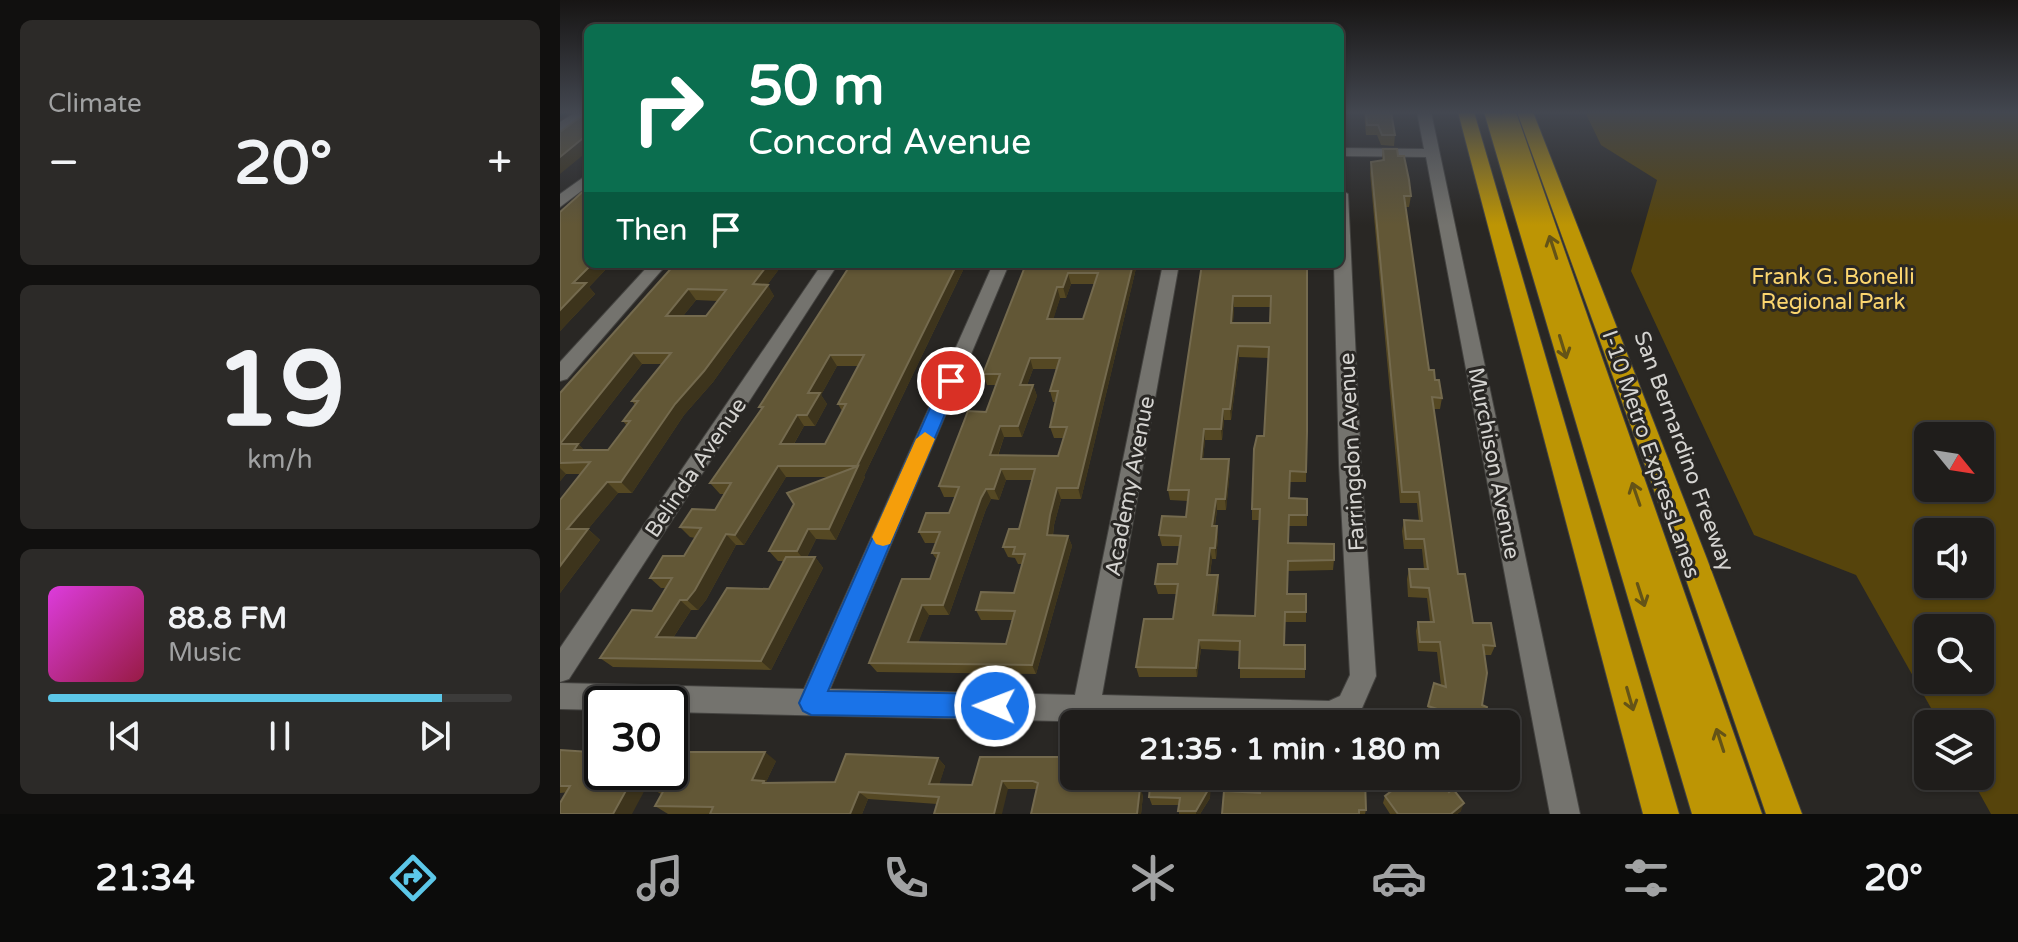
<!DOCTYPE html>
<html lang="en">
<head>
<meta charset="utf-8">
<style>
	body { margin:0; font-family:"Varela Round",sans-serif; background:#2c2a28; color:#f1f3f6; height:100vh; display:flex; flex-direction:column; font-size:30px; white-space:nowrap }
	* { box-sizing:border-box; margin:0 }
	p { font-size:26px; color:#a1a2a3 }
	.icon { flex:none; width:44px; height:44px; fill:none; stroke:currentColor; stroke-width:2; stroke-linecap:round; stroke-linejoin:round }
	.map { position:relative; flex:1; overflow:hidden }
	.panel { display:flex; flex-direction:column; gap:20px; padding:20px; background:#11100f; width:560px }
	.panel>* { flex:none }
	.guide { position:absolute; left:24px; top:24px; width:760px; height:244px; border-radius:12px; box-shadow:0 2px 6px #0004,0 0 0 2px #3c3b3a; background:#0b6e4f; color:#fff; overflow:hidden }
	.needle { width:52px; rotate:120deg }
	.tools { position:absolute; left:1354px; top:422px; display:grid; gap:16px }
	.tools a { display:grid; place-items:center; width:80px; height:80px; border-radius:12px; background:#1f1d1b; box-shadow:0 2px 6px #0004,0 0 0 2px #3c3b3a; font-size:40px }
	.speed { position:absolute; left:24px; top:686px; display:flex; gap:16px; font-size:40px; font-weight:700; text-align:center }
	.speed>* { display:grid; place-content:center; width:104px; height:104px; border-radius:50%; background:#1f1d1b; box-shadow:0 2px 6px #0004,0 0 0 2px #3c3b3a; line-height:1 }
	.speed .limit { border:4px solid #111; border-radius:12px; background:#fff; color:#111 }
	.pin { position:absolute; display:grid; place-items:center; width:68px; height:68px; color:#fff; margin:-34px; border:4px solid #fff; border-radius:50%; box-shadow:0 2px 8px #0007 }
	.me { position:absolute; width:88px; margin:-44px; rotate:271deg; stroke-linejoin:round; filter:drop-shadow(0 0 6px #0008) }
	.turn { display:flex; align-items:center; gap:28px; height:168px; padding:0 32px; font-size:36px }
	.turn .icon { width:104px; height:104px; stroke-width:2.5 }
	.turn b { display:block; font-size:56px; line-height:68px }
	.then { display:flex; align-items:center; height:76px; padding:0 32px; background:#0003; gap:16px; font-size:30px }
	.big { font-size:60px; font-weight:700; line-height:1.1 }
	.panel .card { flex:1; display:flex; flex-direction:column; justify-content:center; gap:12px; min-width:0; padding:0 28px; border-radius:12px; background:#2c2a28 }
	.panel .dial { align-items:center; gap:0 }
	.dial b { font-size:104px; line-height:1 }
	.song { display:flex; align-items:center; gap:24px }
	.cover { width:96px; height:96px; border-radius:12px; background:linear-gradient(135deg,hsl(300 70% 55%),hsl(340 70% 35%)) }
	.played { height:8px; border-radius:4px; background:linear-gradient(90deg,#5cc7e8 85%,#3c3b3a 85%) }
	.keys { display:flex; justify-content:space-around; direction:ltr }
	.heat { display:flex; justify-content:space-between; align-items:center; font-size:44px; direction:ltr }
	.trip { position:absolute; left:500px; top:710px; width:460px; height:80px; border-radius:12px; background:#1f1d1b; box-shadow:0 2px 6px #0004,0 0 0 2px #3c3b3a; font-weight:700; line-height:80px; text-align:center }
	.menu { display:flex; height:128px; justify-content:space-around; align-items:center; background:#0c0c0b; color:#a1a2a3 }
	.menu .icon { width:56px; height:56px }
	.menu .active { color:#5cc7e8 }
	.menu b { font-size:36px; color:#f1f3f6 }
	main { display:flex; flex:1; min-height:0 }
	.map>svg:first-child { display:block }
</style>
</head>
<body>
<main>
<section class="panel">
<div class="card"><p>Climate</p>
<div class="heat"><a>−</a><b class="big">20°</b><a>+</a></div>
</div>
<div class="card dial"><b>19</b><p>km/h</p></div>
<div class="card">
<div class="song"><i class="cover"></i><div><b>88.8 FM</b><p>Music</p></div></div>
<div class="played"></div>
<div class="keys"><svg class="icon" aria-label="previous" viewBox="0 0 24 24"><path d="M18 5L8 12l10 7zM5 5v14"/></svg><svg class="icon" aria-label="pause" viewBox="0 0 24 24"><path d="M8 5v14M16 5v14"/></svg><svg class="icon" aria-label="next" viewBox="0 0 24 24"><path d="M6 5l10 7-10 7zM19 5v14"/></svg></div>
</div>
</section>
<div class="map">
<svg width="1458" height="814" viewBox="0 0 1458 814">
	<rect width="100%" height="100%" fill="#292724"/>
	<path fill="#56440c" fill-rule="evenodd" d="M1025 112H1458V814H1431L1410 776H1420V724H1380L1296 575 1194 535 1071 271 1097 180 1041 145ZM1368 436H1420V488H1368ZM1368 532H1420V584H1368ZM1368 628H1420V680H1368Z"/>
	<g fill="none" stroke-linecap="round" stroke-linejoin="round">
		<polyline stroke="#001c24" stroke-width="4" points="0,116 7,112"/>
		<g stroke="#444340" stroke-width="2">
			<g id="minor">
				<polygon points="16,112 28,112 28,115 0,132 0,122"/>
				<polygon points="857,112 871,112 1020,814 990,814 866,157 780,156 780,148 864,149"/>
				<polygon points="28,174 28,186 0,207 0,194"/>
				<polygon points="780,189 788,194 801,464 816,676 799,715 777,724 624,724 110,712 110,704 42,704 42,710 0,709 0,683 244,689 433,264 449,264 270,689 515,695 603,264 619,264 542,695 769,701 780,696 790,675 779,464 774,264 780,264"/>
				<polygon points="90,264 107,264 7,379 0,381 0,362"/>
				<polygon points="262,264 278,264 9,679 0,682 0,648"/>
			</g>
		</g>
		<g stroke="#444340" stroke-width="2">
			<g id="highway">
				<polygon points="898,112 914,112 1119,814 1083,814"/>
				<polygon points="924,112 940,112 973,213 941,115 944,112 955,112 957,115 1202,814 1132,814"/>
				<polygon points="957,112 973,112 1147,559 1242,814 1206,814 1119,559"/>
			</g>
		</g>
		<use href="#minor" fill="#74736e" fill-rule="evenodd"/>
		<use href="#highway" fill="#bd9504" fill-rule="evenodd"/>
	</g>
	<g fill="#554823" fill-rule="evenodd">
		<polygon points="804,112 831,112 835,135 834,146 821,145 817,135 806,135"/>
		<polygon points="823,149 838,156 851,196 849,207 845,207 869,370 882,398 880,409 874,409 898,574 913,623 935,646 931,655 925,655 922,705 923,724 886,724 886,722 866,714 874,683 881,685 877,652 858,651 856,631 858,622 870,622 867,598 848,597 847,579 849,569 864,569 862,549 844,549 842,531 844,520 859,521 857,503 840,503 810,173 811,162 822,160"/>
		<polygon points="0,212 28,264 65,264 62,267 48,267 29,287 35,294 0,331"/>
		<path d="M115 264H235L231 269H219L207 285 214 296 153 382 124 415 72 493H58L28 529 40 540 0 593 21 474H6L0 481V393ZM136 300 158 301 146 316H123ZM82 364H102L72 401 75 405 63 421 67 426 48 450H24L19 445Z"/>
		<path d="M291 264H406L304 476 305 477 276 540 256 539 247 557H255L263 568 211 670 53 667 40 658 92 611 106 588H101L90 578 124 556 135 538 130 537 120 527 155 510 164 494H160L150 483 201 409 199 407ZM277 366H298L278 404 282 411 265 444H234L244 426H255L267 404 261 395ZM226 477H271L209 551 218 561H223L209 589 136 638H113L131 610H138L146 600 176 545H184Z"/>
		<path d="M466 264H577L521 499H501L494 525 493 536H508L512 546 476 674 317 672 309 663 370 579 377 560 372 553 376 543H365L359 532 389 513 395 497H384L379 486 426 412 436 385H427L423 374ZM511 284H534L523 319H493L500 298H506ZM473 369H496L490 391 493 402H496L490 427 494 438H504L498 456H438L444 437H462L477 396 473 385H467ZM446 480H472L459 529 443 547 448 557 455 558 458 564H462L454 593 416 610 421 620H452L446 644 358 642 369 615H389L426 509 431 499 439 500Z"/>
		<path d="M642 264H747V432L746 482H730L729 498 747 499V526H729L728 543 774 560 773 570 728 571V594H746V622H725V645H745V678H680V651L641 649 637 677H579L576 667 613 619 616 594H598L595 584 617 564 619 546H602L599 535 626 517 628 501 610 500 608 490ZM674 307H711L710 323H673ZM679 357 709 358 704 436 692 509V520H700L695 616 656 615 659 585 650 575 652 559H656L658 537 657 526H655L657 510H666L670 470 643 459 645 440H662L664 420H671Z"/>
		<polygon points="0,750 64,772 62,776 74,776 88,784 0,793"/>
		<polygon points="420,757 553,787 583,795 581,814 471,814 477,789 448,789 377,804 308,799 302,814 108,814 95,806 101,794 91,788 216,761 206,782 208,783 275,782 378,758 385,766 379,784 412,785"/>
		<polygon points="844,776 877,776 901,811 897,814 830,814 823,803 825,796 847,779"/>
		<polygon points="779,778 806,810 805,814 662,814 700,793 725,789 778,791"/>
		<polygon points="589,797 650,798 640,814 619,814 619,805 592,805"/>
	</g>
	<g fill="#3d341c">
		<polygon points="28,134 28,151 0,174 0,157"/>
		<polygon points="32,264 46,264 48,267 29,287 35,294 0,331 0,310 13,283"/>
		<polygon points="208,264 216,264 219,269 200,295 193,284"/>
		<polygon points="397,264 406,264 304,476 305,477 276,540 269,529 297,466"/>
		<polygon points="573,264 577,264 521,499 518,488"/>
		<polygon points="508,273 511,284 506,298 503,287"/>
		<polygon points="208,285 214,296 153,382 124,415 72,493 61,482 115,404"/>
		<polygon points="497,287 500,298 490,330 487,319"/>
		<polygon points="128,289 136,300 114,327 106,316"/>
		<polygon points="673,296 674,307 672,334 671,323"/>
		<polygon points="678,346 679,357 671,420 670,409"/>
		<polygon points="73,353 82,364 19,445 29,455 0,445"/>
		<polygon points="270,355 277,366 261,395 267,404 255,426 247,415 248,393"/>
		<polygon points="470,358 473,369 463,396 460,385"/>
		<polygon points="473,385 477,396 462,437 458,426"/>
		<polygon points="663,409 664,420 662,440 661,429"/>
		<polygon points="237,415 244,426 228,454 220,444"/>
		<polygon points="440,426 444,437 434,466 430,455"/>
		<polygon points="644,429 645,440 642,469 641,459"/>
		<polygon points="669,459 670,470 666,510 665,499"/>
		<polygon points="218,466 226,477 184,545 175,535"/>
		<polygon points="0,468 6,474 0,481"/>
		<polygon points="441,469 446,480 439,500 434,489"/>
		<polygon points="47,482 58,493 19,540 7,529"/>
		<polygon points="497,488 501,499 494,525 491,546 487,535 490,515"/>
		<polygon points="426,489 431,499 426,509 389,615 383,605 421,498"/>
		<polygon points="656,499 657,510 653,537 652,526"/>
		<polygon points="657,526 658,537 656,559 655,548"/>
		<polygon points="28,529 40,540 0,593 0,566"/>
		<polygon points="248,529 256,539 245,561 237,551"/>
		<polygon points="166,534 176,545 146,600 138,610 127,600"/>
		<polygon points="508,536 512,546 476,674 472,665"/>
		<polygon points="650,548 652,559 648,585 647,575"/>
		<polygon points="255,557 263,568 211,670 201,661"/>
		<polygon points="658,575 659,585 655,625 653,615"/>
		<polygon points="120,600 131,610 107,647 96,637"/>
		<polygon points="362,605 369,615 355,651 348,642"/>
		<polygon points="639,640 641,649 637,677 636,668"/>
		<polygon points="205,752 216,761 206,782 215,788 192,780"/>
		<polygon points="378,758 385,766 377,792 369,784"/>
		<polygon points="45,772 64,772 57,783 43,775"/>
		<polygon points="74,776 88,784 72,814 53,814"/>
		<polygon points="550,776 555,776 552,795 548,787"/>
		<polygon points="649,776 652,776 650,798 640,814 636,814 636,811"/>
		<polygon points="442,781 448,789 442,814 434,814"/>
		<polygon points="580,788 583,795 581,814 577,814"/>
		<polygon points="299,792 308,799 302,814 290,814"/>
		<polygon points="904,803 901,811 897,814 891,814"/>
	</g>
	<g fill="#625736" stroke="#746a4e" stroke-width="2" fill-rule="evenodd">
		<polygon points="27,112 28,112 28,134 0,157 0,132"/>
		<polygon points="806,112 831,112 835,135 822,135 818,125 807,125"/>
		<polygon points="823,149 837,149 838,156 844,156 849,180 851,196 844,196 869,370 874,370 875,380 879,380 882,398 872,397 898,574 905,574 913,623 931,623 935,646 923,645 927,673 922,705 927,707 923,724 887,724 889,713 868,706 874,683 886,687 880,642 860,642 858,622 874,622 869,588 851,587 849,569 868,569 864,539 846,539 844,520 862,521 859,492 842,492 811,162 824,160"/>
		<polygon points="28,187 28,264 32,264 13,283 26,283 0,310 0,212"/>
		<path d="M115 264H208L193 284 208 285 144 371 115 404 61 482H47L7 529H28L0 566V500L30 462 0 463V444H18L14 450H48L70 421H63L78 401H72L111 353H73L0 444V393ZM128 289 166 290 146 316H106Z"/>
		<path d="M291 264H397L297 466H218L175 535 166 534 135 590 127 600H120L96 637 136 638 167 588 209 589 226 557H255L201 661 40 658 72 610 92 611 112 578H90L103 556H124L141 528 120 527 132 509 155 510 171 483H150L203 407H199ZM270 355H304L278 404H286L265 444H220L237 415H247L260 393H248Z"/>
		<path d="M466 264H573L518 488H497L490 515 487 535 508 536 472 665 309 663 342 579H370L379 553H372L380 532H359L366 513H389L399 487 379 486 408 411 426 412 440 374H423ZM508 273H538L523 319H487L497 287H503ZM470 358H500L490 391H498L490 427H507L498 456 430 455 440 426H458L473 385H460ZM441 469H475L459 529H449L443 547H455L453 554H465L454 593 421 592 416 610 455 611 446 644 348 642 362 605H383L421 498 426 489H434Z"/>
		<path d="M642 264H747V432L746 472 730 471 729 498 747 499V515H729L728 543 774 544V560L728 561 727 594H746V612H725L724 645H745V669L679 668 680 641 639 640 636 668 576 667 584 619H613L618 584H595L598 564H617L621 536 599 535 602 516 626 517 629 490H608ZM673 296H711L710 323H671ZM678 346 709 347 704 436H697L694 449 692 509H700L695 616 653 615 658 575H647L650 548H655L657 526H652L656 499H665L669 459H641L644 429H661L663 409H670Z"/>
		<polygon points="298,466 269,529 248,529 237,551 209,551 234,504 227,493"/>
		<polygon points="32,747 42,748 42,772 45,772 43,775 74,776 53,814 0,814 0,803 10,786 0,786 0,750 30,752"/>
		<polygon points="110,752 205,752 192,780 204,781 203,783 275,782 286,754 378,758 369,784 412,785 420,757 514,757 514,776 550,776 548,787 580,788 577,814 471,814 478,783 473,781 442,781 434,814 374,814 379,797 299,792 290,814 150,814 153,807 95,806 105,788 91,788 99,772 110,772"/>
		<polygon points="591,776 649,776 648,790 636,811 618,811 620,798 589,797"/>
		<polygon points="701,776 725,776 725,789 779,791 779,778 805,780 806,810 799,810 799,814 662,814 664,791 700,793"/>
		<polygon points="851,776 877,776 889,792 893,789 904,803 891,814 838,814 825,796"/>
	</g>
	<defs><path id="oneway-shaft" d="M-6 0H5M1.5-3L5.5 0L1.5 3" fill="none" stroke-width="1.6" stroke-linecap="round" stroke-linejoin="round" transform="scale(2)"/></defs>
	<g stroke="#645317">
		<use href="#oneway-shaft" transform="translate(993 247) rotate(-108)"/>
		<use href="#oneway-shaft" transform="translate(1003 347) rotate(73)"/>
		<use href="#oneway-shaft" transform="translate(1076 494) rotate(-109)"/>
		<use href="#oneway-shaft" transform="translate(1081 595) rotate(72)"/>
		<use href="#oneway-shaft" transform="translate(1070 699) rotate(74)"/>
		<use href="#oneway-shaft" transform="translate(1160 740) rotate(-108)"/>
	</g>
	<linearGradient id="sky" x2="0" y2="1"><stop stop-color="#171514"/><stop offset="0.5" stop-color="#434750"/><stop offset="1" stop-color="#434750" stop-opacity="0"/></linearGradient>
	<rect width="1458" height="225" fill="url(#sky)"/>
	<polygon fill="#1a73e8" stroke="#114b97" stroke-width="2" points="391,375 399,381 268,691 435,694 443,698 447,706 443,715 435,718 251,715 243,711 239,703 243,694 382,381"/>
	<polygon fill="#f59e0b" points="365,432 375,439 330,544 323,546 316,544 312,537 356,439"/>
	<g text-anchor="middle" stroke-width="6" stroke-linejoin="round" paint-order="stroke">
		<g font-size="22" fill="#fbd56e" stroke="#292724">
			<text x="1273" y="284">Frank G. Bonelli<tspan x="1273" dy="25">Regional Park</tspan></text>
		</g>
		<g font-size="22" fill="#d5d4d1" stroke="#292724">
			<text transform="translate(1125 451) rotate(70)" y="8">San Bernardino Freeway</text>
			<text transform="translate(791 452) rotate(-93)" y="8">Farringdon Avenue</text>
			<text transform="translate(1092 454) rotate(71)" y="8">I-10 Metro ExpressLanes</text>
			<text transform="translate(935 463) rotate(79)" y="8">Murchison Avenue</text>
			<text transform="translate(135 467) rotate(-56)" y="8">Belinda Avenue</text>
			<text transform="translate(569 486) rotate(-79)" y="8">Academy Avenue</text>
		</g>
	</g>
</svg>
<div class="tools">
<a><svg class="needle" viewBox="-14 -14 28 28"><path d="M0-13l5 13h-10z" fill="#e53935"/><path d="M0 13l5-13h-10z" fill="#a1a2a3"/></svg></a>
<a><svg class="icon" aria-label="sound" viewBox="0 0 24 24"><path d="M4 9h4l5-4v14l-5-4H4zM17 9q2 3 0 6"/></svg></a>
<a><svg class="icon" aria-label="search" viewBox="0 0 24 24"><circle cx="10" cy="10" r="6"/><path d="M15 15l6 6"/></svg></a>
<a><svg class="icon" aria-label="layers" viewBox="0 0 24 24"><path d="M12 4l9 5-9 5-9-5zM3 14l9 5 9-5"/></svg></a>
</div>
<div class="speed"><div class="limit">30</div></div>
<div class="pin" style="left:391px;top:381px;background:#d93025"><svg class="icon" aria-label="arrive" viewBox="0 0 24 24"><path d="M6 21V4h12l-3 4 3 4H6"/></svg></div>
<svg class="me" style="left:435px;top:706px" viewBox="-20 -20 40 40"><circle r="17" fill="#1a73e8" stroke="#fff" stroke-width="3"/><path d="M0-11L8 9 0 5-8 9z" fill="#fff"/></svg>
<div class="trip">21:35 · 1 min · 180 m</div>
<div class="guide">
<div class="turn"><svg class="icon" aria-label="right" viewBox="0 0 24 24"><path d="M7 20v-9h11M14 6l5 5-5 5"/></svg><div><b>50 m</b>Concord Avenue</div></div>
<div class="then">Then<svg class="icon" aria-label="arrive" viewBox="0 0 24 24"><path d="M6 21V4h12l-3 4 3 4H6"/></svg></div>
</div>
</div>
</main>
<nav class="menu">
<b>21:34</b>
<svg class="icon active" aria-label="directions" viewBox="0 0 24 24"><path d="M12 3l9 9-9 9-9-9zM9 14v-3h6M13 9l2 2-2 2"/></svg>
<svg class="icon" aria-label="music" viewBox="0 0 24 24"><path d="M9 18V5l10-2v13"/><circle cx="6" cy="18" r="3"/><circle cx="16" cy="16" r="3"/></svg>
<svg class="icon" aria-label="phone" viewBox="0 0 24 24"><path d="M5 4h4l2 5-3 2q2 4 5 5l2-3 5 2v4C11 20 4 13 5 4z"/></svg>
<svg class="icon" aria-label="climate" viewBox="0 0 24 24"><path d="M12 3v18M4 7l16 10M4 17L20 7"/></svg>
<svg class="icon" aria-label="car" viewBox="0 0 24 24"><path d="M5 17H2v-5l4-1 3-4h7l3 4 3 1v5h-3M9 17h6M6 11h13"/><circle cx="7" cy="17" r="2"/><circle cx="17" cy="17" r="2"/></svg>
<svg class="icon" aria-label="filters" viewBox="0 0 24 24"><path d="M4 7h16M4 17h16"/><circle cx="9" cy="7" r="2"/><circle cx="15" cy="17" r="2"/></svg>
<b>20°</b>
</nav>
</body>
</html>
